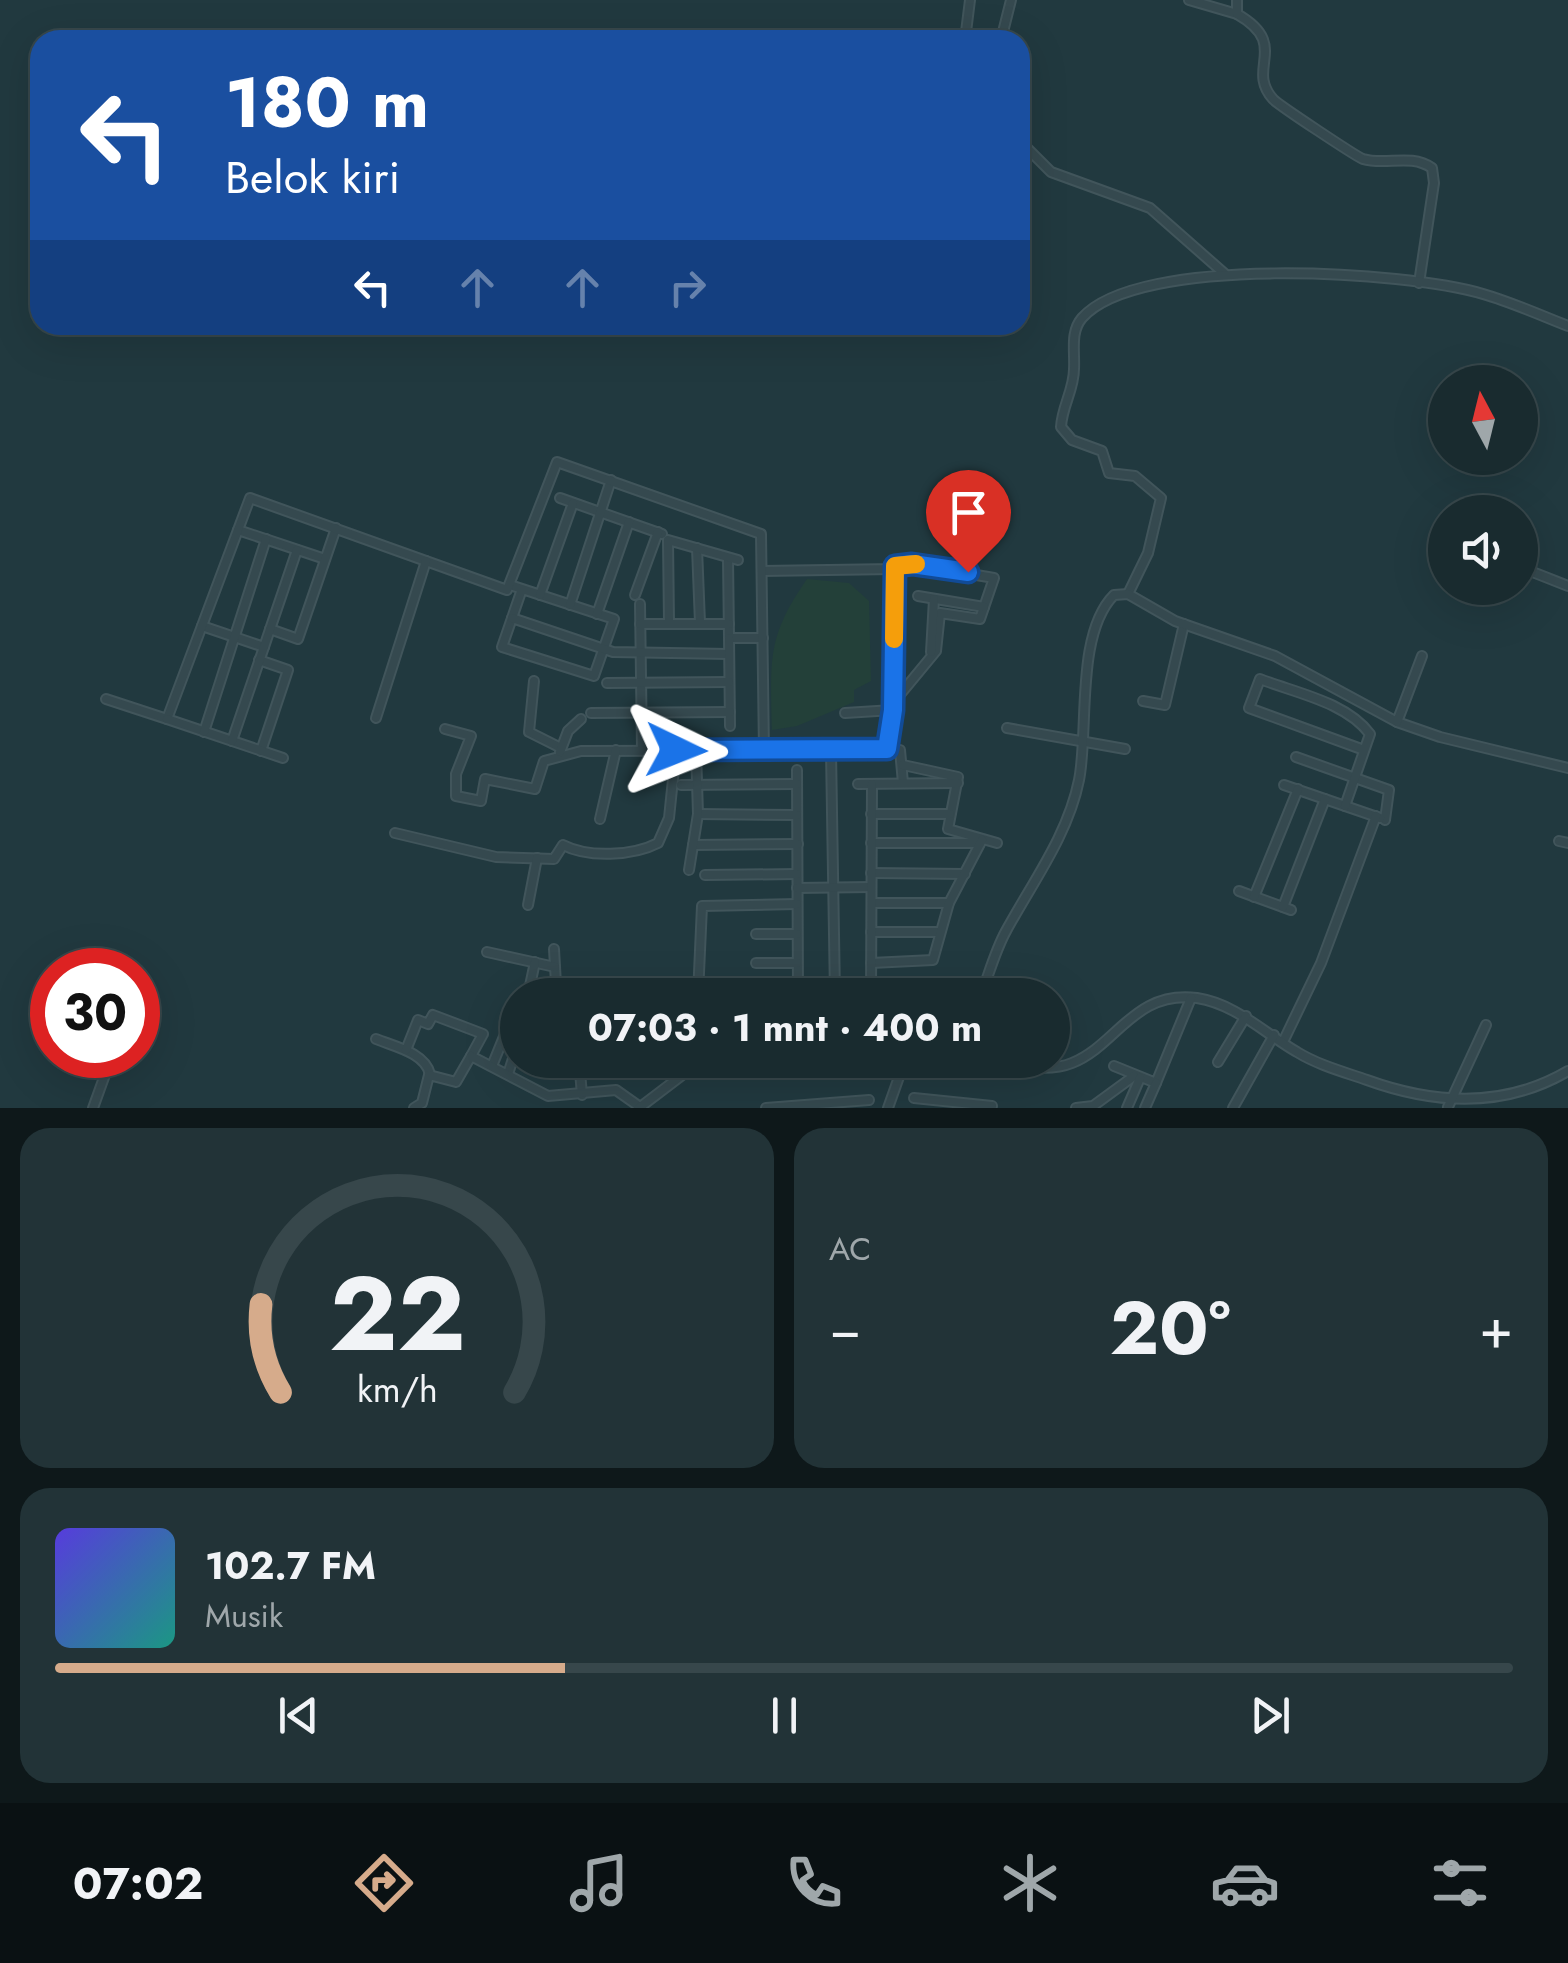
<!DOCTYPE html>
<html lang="id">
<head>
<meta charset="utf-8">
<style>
	body { margin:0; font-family:Jost,sans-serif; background:#223337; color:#f1f3f6; height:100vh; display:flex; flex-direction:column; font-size:38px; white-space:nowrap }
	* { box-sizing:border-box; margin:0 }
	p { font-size:32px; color:#9fa7aa }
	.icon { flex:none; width:55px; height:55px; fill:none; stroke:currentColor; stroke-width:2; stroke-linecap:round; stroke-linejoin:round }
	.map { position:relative; height:1108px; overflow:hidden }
	.drawer { display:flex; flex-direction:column; gap:20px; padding:20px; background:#0e181a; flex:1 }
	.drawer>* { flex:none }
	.banner { position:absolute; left:30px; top:30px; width:1000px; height:305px; border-radius:30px; box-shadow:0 10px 40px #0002,0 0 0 2px #37474b; background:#1a4fa0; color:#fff; overflow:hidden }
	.needle { width:65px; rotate:353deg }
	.tools { position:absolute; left:1428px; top:365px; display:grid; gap:20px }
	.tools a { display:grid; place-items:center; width:110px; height:110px; border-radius:50%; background:#192b2f; box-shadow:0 10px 40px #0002,0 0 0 2px #37474b; font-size:50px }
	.speed { position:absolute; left:30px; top:948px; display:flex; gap:20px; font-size:50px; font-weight:700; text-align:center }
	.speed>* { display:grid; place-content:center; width:130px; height:130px; border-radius:50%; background:#192b2f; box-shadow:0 10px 40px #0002,0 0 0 2px #37474b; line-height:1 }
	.speed .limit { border:15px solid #d22; background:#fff; color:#111 }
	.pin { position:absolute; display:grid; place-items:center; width:85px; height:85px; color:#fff; margin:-102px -42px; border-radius:50% 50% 50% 0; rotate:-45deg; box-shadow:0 0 10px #0007 }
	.pin .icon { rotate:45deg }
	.me { position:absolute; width:110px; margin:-55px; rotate:92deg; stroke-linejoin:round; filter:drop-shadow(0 0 8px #0008) }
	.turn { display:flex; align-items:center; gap:35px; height:210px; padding:0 30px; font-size:45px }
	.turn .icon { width:130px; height:130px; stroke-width:2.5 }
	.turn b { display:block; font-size:70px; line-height:85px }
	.lanes { display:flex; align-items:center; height:95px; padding:0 30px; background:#0003; justify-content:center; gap:50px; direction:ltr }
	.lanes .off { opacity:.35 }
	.big { font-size:75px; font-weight:700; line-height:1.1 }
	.drawer .widget { flex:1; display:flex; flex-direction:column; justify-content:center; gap:15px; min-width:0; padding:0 35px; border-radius:30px; background:#223337 }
	.drawer .dial { align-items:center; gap:0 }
	.dial svg { height:260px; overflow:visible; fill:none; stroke:#37474b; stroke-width:7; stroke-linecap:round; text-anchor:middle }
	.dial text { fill:#f1f3f6; stroke:none }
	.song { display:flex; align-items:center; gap:30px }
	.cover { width:120px; height:120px; border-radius:15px; background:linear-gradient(135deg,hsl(250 70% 55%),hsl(170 70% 35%)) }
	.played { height:10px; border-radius:5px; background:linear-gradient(90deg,#d6ab8b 35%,#37474b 35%) }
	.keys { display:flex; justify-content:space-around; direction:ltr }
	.heat { display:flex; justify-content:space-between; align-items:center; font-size:55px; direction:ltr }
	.drawer .tiles { flex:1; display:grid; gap:20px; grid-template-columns:1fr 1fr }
	.widget:last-child { grid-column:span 2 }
	.trip { position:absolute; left:500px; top:978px; width:570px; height:100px; border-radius:50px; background:#192b2f; box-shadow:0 10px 40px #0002,0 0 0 2px #37474b; font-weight:700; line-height:100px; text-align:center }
	.tab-bar { display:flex; height:160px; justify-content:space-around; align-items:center; background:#0a1113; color:#9fa7aa }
	.tab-bar .icon { width:70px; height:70px }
	.tab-bar .active { color:#d6ab8b }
	.tab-bar b { font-size:45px; color:#f1f3f6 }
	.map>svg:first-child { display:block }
</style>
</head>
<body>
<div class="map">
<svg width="1568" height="1108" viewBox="0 0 1568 1108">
	<rect width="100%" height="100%" fill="#21393f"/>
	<path fill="#234039" d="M807 579 849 583 869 601 871 681 854 690V702L797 726 772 730C771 660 766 638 807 579Z"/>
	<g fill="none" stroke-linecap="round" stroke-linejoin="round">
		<g stroke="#41555b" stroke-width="12">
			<g id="minor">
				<polyline points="1189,0 1237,14"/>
				<path d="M1237 0V14C1291 45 1245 68 1273 99 1277 104 1357 157 1363 159 1386 166 1410 153 1432 168L1434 183 1419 283"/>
				<polyline points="965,40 970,0"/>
				<polyline points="1001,40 1011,0"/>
				<polyline points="1020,141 1051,172 1150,208 1225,274"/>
				<polyline points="560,498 662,534"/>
				<polyline points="238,530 325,559"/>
				<polyline points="697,548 700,623"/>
				<polyline points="728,558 729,638 763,638"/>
				<polyline points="1520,567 1568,586"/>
				<polyline points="762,571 894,569 899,564 912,564 994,578 980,619 940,613 936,651 893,703"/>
				<polyline points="510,585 614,619 594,676 502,647 522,589"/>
				<path d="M1128 594 1148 553 1161 498 1135 476 1109 473 1102 451 1072 440 1061 427C1062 406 1074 390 1074 369 1075 351 1070 332 1082 318 1138 254 1406 271 1483 294 1511 302 1540 315 1568 326"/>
				<polyline points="540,595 573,503"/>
				<polyline points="635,595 658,532"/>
				<polyline points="918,596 984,607"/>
				<polyline points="640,604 642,750"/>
				<polyline points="570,605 611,480"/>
				<polyline points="597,614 629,522"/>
				<polyline points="512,618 613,652 729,654"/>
				<polyline points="669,623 668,540 738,560"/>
				<polyline points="640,624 729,624"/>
				<polyline points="202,626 264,647"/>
				<polyline points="270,629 298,639 336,528"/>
				<polyline points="729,638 730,726"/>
				<polyline points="931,652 934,599"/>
				<polyline points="259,660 288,670 261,751"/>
				<polyline points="534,681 529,732 561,748"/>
				<polyline points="607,683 729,682"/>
				<polyline points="106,699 167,719 250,498 507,590 557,462 761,534 764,752"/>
				<polyline points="1143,701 1165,705 1184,624"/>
				<polyline points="591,713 730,712"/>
				<polyline points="845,713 893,710 894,569"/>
				<polyline points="376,718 426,561"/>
				<polyline points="167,719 283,758"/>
				<polyline points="1397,722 1440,737 1568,768"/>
				<polyline points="1007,728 1125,749"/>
				<polyline points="445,729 471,736 456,774 456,796 481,801 485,779 535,789 544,761 581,751 900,750 903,783"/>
				<polyline points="204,732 266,539"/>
				<polyline points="232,741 297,550"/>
				<polyline points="887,749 893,710"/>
				<polyline points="831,751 835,995"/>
				<polyline points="560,752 568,731 581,719"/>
				<polyline points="1296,757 1389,790 1385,820"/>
				<polyline points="903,765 958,777 948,829 997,843"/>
				<polyline points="797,770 798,995"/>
				<polyline points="858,784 958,783"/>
				<polyline points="681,785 797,784"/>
				<polyline points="1284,785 1380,818"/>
				<path d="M1345 806 1370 734C1346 702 1296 693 1260 679L1249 708 1364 750"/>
				<polyline points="698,814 797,815"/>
				<polyline points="871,814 950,814"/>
				<polyline points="600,819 616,750"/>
				<path d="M395 833 496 857 554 859 563 845C588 858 633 856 658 843L669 818 676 750"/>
				<polyline points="1559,841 1568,843"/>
				<polyline points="871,843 980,843"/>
				<polyline points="693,845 798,844"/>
				<polyline points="689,870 698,814 696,750"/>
				<polyline points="871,873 965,874"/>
				<polyline points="705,875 797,874"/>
				<polyline points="797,888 871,887"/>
				<polyline points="1239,891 1291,910"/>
				<polyline points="1254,897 1298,789"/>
				<polyline points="872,903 949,903"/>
				<polyline points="528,905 537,858"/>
				<polyline points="1283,907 1325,799"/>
				<polyline points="871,932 939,932"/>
				<polyline points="756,934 797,934"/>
				<polyline points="554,949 556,984 564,995"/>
				<polyline points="487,952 555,967"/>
				<polyline points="756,963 797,963"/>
				<polyline points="871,963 933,960 949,903 982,840"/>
				<polyline points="871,993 919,992"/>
				<polyline points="752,994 798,993"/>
				<polyline points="528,995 535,962"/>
				<polyline points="698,995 702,906 797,904"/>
				<polyline points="871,995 872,784"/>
				<path d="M981 995C989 974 995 951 1006 931 1032 883 1068 835 1079 780 1089 731 1075 634 1114 595L1128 594 1175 621 1275 656 1397 722 1422 656"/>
				<path d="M376 1039C396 1047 425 1053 430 1074"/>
				<polyline points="1283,1042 1321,963 1376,816"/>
				<polyline points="406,1050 418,1020 428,1024 433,1015 483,1034 471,1056"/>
				<polyline points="579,1060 582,1095"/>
				<path d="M982 1060C1009 1063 1045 1074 1072 1063 1117 1045 1134 990 1197 998 1236 1004 1264 1033 1297 1052 1318 1065 1344 1072 1367 1080 1436 1105 1505 1108 1568 1071"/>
				<polyline points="1218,1062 1246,1016"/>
				<polyline points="492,1066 505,1034"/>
				<polyline points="1114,1066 1156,1083 1191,998"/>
				<polyline points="508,1074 518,1043"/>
				<polyline points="914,1098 992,1106"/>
				<polyline points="1448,1107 1486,1025"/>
				<polyline points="93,1108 106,1072"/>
				<polyline points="414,1108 422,1103 429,1075 456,1082 471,1056 548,1096 616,1090 640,1107"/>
				<polyline points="639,1108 685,1073 763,1060"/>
				<polyline points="766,1108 869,1100"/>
				<polyline points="888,1108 905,1060"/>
				<polyline points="1076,1108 1093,1106 1134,1076"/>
				<polyline points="1127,1108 1140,1078"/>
				<polyline points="1145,1108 1156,1083"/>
				<polyline points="1233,1108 1274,1035"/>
			</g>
		</g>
		<use href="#minor" stroke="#35494f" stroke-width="8"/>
	</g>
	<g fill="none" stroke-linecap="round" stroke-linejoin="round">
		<g stroke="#114b97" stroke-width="25">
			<polyline id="route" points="676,750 887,749 893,710 895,566 912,564 968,572"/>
		</g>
		<use href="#route" stroke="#1a73e8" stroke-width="18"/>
		<polyline stroke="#f59e0b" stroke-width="18" points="894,639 895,566 916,564"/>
	</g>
</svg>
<div class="tools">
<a><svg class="needle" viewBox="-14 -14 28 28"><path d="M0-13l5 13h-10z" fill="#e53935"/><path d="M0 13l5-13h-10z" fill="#9fa7aa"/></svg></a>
<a><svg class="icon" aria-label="sound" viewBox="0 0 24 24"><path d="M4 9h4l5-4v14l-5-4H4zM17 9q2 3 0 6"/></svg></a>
</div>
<div class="speed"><div class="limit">30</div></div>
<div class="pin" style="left:968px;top:572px;background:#d93025"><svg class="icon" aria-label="arrive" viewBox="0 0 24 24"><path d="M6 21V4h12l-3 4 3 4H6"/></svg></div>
<svg class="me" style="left:676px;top:750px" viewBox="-20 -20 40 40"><path d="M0-17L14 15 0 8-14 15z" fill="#1a73e8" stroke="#fff" stroke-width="4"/></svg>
<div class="trip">07:03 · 1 mnt · 400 m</div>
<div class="banner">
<div class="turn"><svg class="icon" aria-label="left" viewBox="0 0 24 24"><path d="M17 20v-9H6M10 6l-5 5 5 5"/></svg><div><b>180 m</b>Belok kiri</div></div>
<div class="lanes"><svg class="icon" aria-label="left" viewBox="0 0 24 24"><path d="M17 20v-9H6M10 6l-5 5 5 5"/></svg><svg class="icon off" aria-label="ahead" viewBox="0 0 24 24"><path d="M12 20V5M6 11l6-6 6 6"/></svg><svg class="icon off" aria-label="ahead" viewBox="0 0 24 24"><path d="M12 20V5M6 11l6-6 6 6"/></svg><svg class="icon off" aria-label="right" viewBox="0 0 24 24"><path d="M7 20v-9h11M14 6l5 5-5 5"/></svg></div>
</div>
</div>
<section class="drawer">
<div class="tiles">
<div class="widget dial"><svg viewBox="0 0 100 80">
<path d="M14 69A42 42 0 1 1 86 69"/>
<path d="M14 69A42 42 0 0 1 8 42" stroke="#d6ab8b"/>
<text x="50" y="56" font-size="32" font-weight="700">22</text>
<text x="50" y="72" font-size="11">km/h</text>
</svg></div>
<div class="widget"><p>AC</p>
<div class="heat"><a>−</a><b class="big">20°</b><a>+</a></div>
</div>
<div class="widget">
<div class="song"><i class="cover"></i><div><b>102.7 FM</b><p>Musik</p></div></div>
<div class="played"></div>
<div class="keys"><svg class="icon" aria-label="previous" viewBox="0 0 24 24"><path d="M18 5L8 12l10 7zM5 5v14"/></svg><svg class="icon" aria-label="pause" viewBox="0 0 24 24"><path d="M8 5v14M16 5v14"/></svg><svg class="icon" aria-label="next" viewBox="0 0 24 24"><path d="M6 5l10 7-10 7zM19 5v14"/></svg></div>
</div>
</div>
</section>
<nav class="tab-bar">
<b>07:02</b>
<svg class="icon active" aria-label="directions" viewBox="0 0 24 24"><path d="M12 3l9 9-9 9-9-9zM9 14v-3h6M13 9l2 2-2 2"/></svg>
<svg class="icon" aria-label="music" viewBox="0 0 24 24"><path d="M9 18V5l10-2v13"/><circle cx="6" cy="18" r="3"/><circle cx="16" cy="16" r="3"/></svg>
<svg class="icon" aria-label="phone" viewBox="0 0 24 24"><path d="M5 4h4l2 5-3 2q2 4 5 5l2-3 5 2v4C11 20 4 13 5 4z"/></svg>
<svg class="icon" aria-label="climate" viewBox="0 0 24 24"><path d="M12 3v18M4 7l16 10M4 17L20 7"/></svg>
<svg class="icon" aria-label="car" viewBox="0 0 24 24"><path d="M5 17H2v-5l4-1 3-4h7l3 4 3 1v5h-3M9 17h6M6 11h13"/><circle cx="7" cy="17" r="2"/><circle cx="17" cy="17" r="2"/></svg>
<svg class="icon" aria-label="filters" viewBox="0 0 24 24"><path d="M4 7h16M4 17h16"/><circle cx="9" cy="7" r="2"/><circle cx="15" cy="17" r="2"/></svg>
</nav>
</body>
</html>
